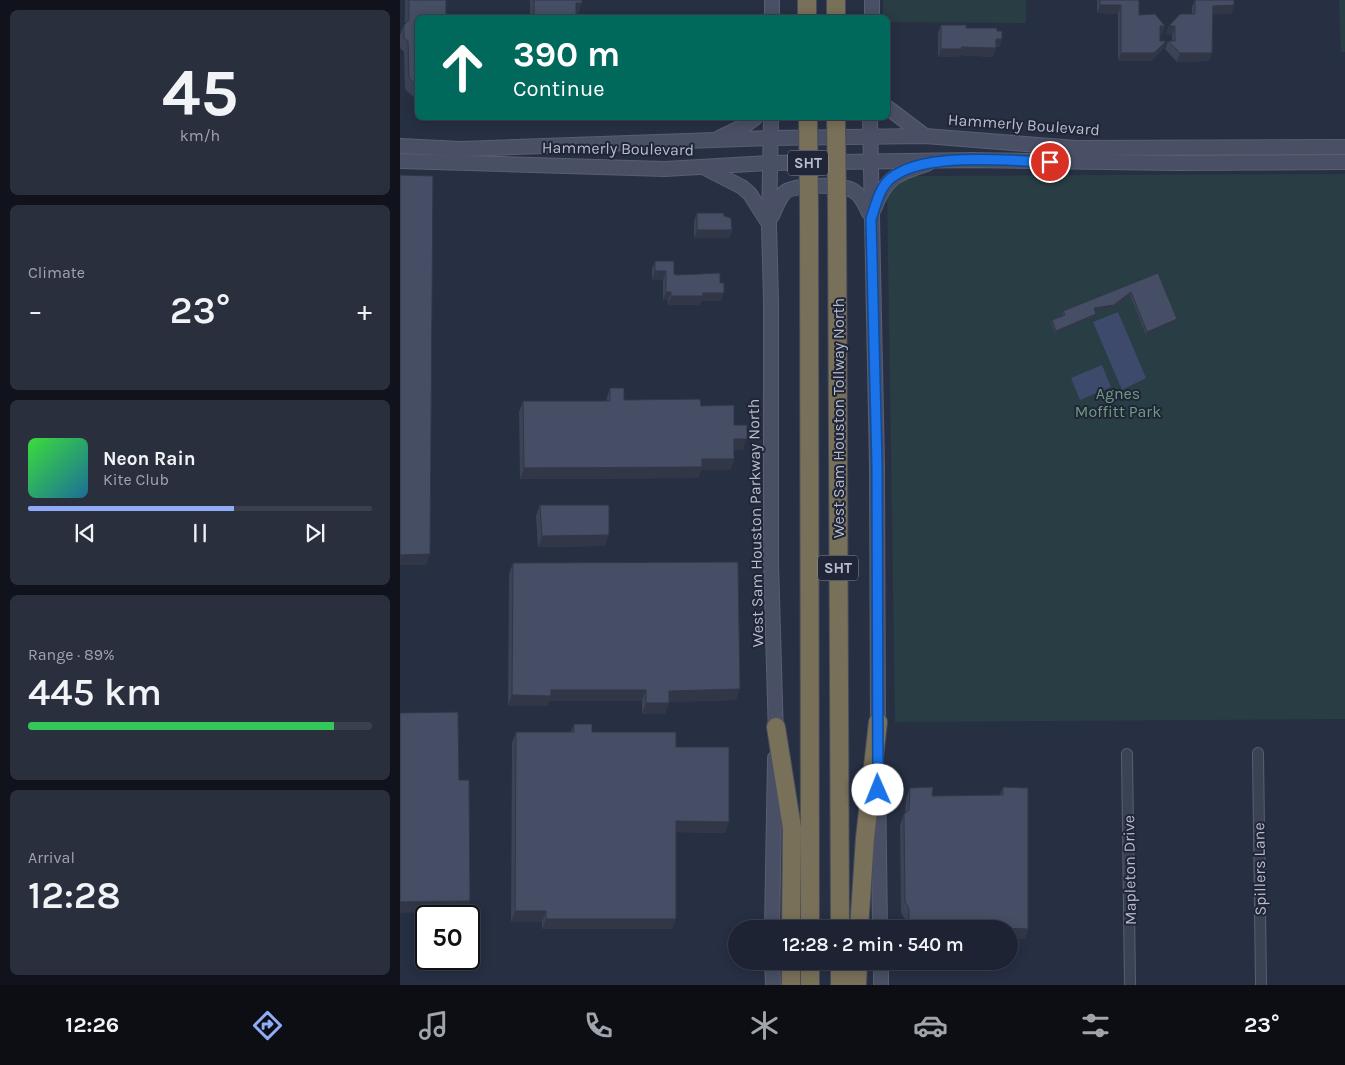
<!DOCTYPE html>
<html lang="en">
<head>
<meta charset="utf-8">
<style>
	body { margin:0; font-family:Karla,sans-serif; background:#2a2f3e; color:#f1f3f6; height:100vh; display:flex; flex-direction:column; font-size:19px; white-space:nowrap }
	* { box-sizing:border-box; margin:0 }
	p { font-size:16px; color:#a0a4ac }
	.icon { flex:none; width:28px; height:28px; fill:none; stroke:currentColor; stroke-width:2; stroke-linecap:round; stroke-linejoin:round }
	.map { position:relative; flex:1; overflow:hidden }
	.sheet { display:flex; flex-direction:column; gap:10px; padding:10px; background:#10131c; width:400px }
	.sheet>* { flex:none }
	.top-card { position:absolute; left:15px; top:15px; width:475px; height:105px; border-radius:8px; box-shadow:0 2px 12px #0003,0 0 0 1px #3b404d; background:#00695c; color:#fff; overflow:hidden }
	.speed { position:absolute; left:15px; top:905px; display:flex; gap:10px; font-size:25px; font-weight:700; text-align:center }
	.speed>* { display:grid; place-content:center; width:65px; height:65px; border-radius:50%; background:#1d2332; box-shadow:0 2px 12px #0003,0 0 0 1px #3b404d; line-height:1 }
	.speed .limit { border:2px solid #111; border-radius:8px; background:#fff; color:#111 }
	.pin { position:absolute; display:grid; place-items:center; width:42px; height:42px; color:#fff; margin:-21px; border:2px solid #fff; border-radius:50%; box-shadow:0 1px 5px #0007 }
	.me { position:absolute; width:55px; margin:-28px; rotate:359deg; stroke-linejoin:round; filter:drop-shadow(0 0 4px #0008) }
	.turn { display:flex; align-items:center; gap:18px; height:105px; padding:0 15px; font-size:22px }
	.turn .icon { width:65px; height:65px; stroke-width:2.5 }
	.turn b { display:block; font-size:35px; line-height:42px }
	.big { font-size:38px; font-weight:600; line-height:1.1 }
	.sheet .tile { flex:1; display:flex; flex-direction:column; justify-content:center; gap:8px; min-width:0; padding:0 18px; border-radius:8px; background:#2a2f3e }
	.sheet .dial { align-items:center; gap:0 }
	.dial b { font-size:65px; line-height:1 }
	.song { display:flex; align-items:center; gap:15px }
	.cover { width:60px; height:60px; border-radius:8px; background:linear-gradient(135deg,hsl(120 70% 55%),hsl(200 70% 35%)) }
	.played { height:5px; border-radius:2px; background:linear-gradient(90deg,#91abf9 60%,#3b404d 60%) }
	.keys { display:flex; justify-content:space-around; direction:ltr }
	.heat { display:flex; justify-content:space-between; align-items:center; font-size:28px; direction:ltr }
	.charge { height:8px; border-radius:4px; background:linear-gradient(90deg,#34c759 89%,#3b404d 0) }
	.trip { position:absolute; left:328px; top:920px; width:290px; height:50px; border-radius:25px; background:#1d2332; box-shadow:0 2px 12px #0003,0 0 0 1px #3b404d; font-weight:600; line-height:50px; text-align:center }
	.menu { display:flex; height:80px; justify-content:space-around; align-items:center; background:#0c0e14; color:#a0a4ac }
	.menu .icon { width:35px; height:35px }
	.menu .selected { color:#91abf9 }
	.menu b { font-size:22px; color:#f1f3f6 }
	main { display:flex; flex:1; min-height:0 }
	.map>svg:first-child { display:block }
</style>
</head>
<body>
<main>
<section class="sheet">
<div class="tile dial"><b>45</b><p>km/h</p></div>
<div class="tile"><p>Climate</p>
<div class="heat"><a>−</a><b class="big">23°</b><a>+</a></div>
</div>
<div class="tile">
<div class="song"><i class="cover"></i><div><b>Neon Rain</b><p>Kite Club</p></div></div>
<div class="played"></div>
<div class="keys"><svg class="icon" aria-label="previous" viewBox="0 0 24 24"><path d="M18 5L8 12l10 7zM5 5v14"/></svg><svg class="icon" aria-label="pause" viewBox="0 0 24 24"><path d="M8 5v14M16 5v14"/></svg><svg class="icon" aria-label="next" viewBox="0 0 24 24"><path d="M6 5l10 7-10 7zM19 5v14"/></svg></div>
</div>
<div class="tile"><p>Range · 89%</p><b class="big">445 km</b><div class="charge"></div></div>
<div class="tile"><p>Arrival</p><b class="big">12:28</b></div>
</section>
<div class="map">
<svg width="945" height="985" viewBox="0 0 945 985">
	<rect width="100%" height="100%" fill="#272f43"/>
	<g fill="#293d44">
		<polygon points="483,0 626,0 626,23 488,22 488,18 483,17"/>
		<polygon points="939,0 945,0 945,52 941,52"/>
		<polygon points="945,174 945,719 495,722 487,189 504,176"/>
	</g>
	<g fill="#3d4a6c">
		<polygon points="718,312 746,378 722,390 693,322"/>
		<polygon points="702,365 711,387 680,400 671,378"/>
	</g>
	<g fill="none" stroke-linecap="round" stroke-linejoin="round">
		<g stroke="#595f70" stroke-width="12">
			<g id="street">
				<polyline points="858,753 861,985"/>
				<polyline points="727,754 730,985"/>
			</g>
		</g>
		<g stroke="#595f70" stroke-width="16">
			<g id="secondary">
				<polyline points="372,18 372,0"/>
				<polyline points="472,18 472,0"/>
				<polyline points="488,108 525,136"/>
				<polyline points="371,118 369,225 371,300 371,562 376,737"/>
				<polyline points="470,118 477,465 478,732"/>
				<polyline points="319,138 344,126 355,118"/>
				<polyline points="0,146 61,149 370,138 525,136 676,148 945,147"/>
				<polyline points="0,161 265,169 369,163 572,160 778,163 945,162"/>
				<polyline points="303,167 342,187 350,194 369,224"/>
				<path d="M474 209C486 177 496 174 527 164"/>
				<path d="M372 216C376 208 378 199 385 192 395 184 443 184 454 191 462 196 465 205 469 213"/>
				<polyline points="478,778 480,929"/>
				<polyline points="372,929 375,758"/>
				<polyline points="372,961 373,985"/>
				<polyline points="481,961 481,985"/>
			</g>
		</g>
		<g stroke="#464c5d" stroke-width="20">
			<g id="highway">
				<polyline points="407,0 407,18"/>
				<polyline points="436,0 436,18"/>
				<polyline points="437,207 440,929"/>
				<polyline points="409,208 410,929"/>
				<polyline points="376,727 392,828 391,929"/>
				<polyline points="459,929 465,838 478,722"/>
				<polyline points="440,961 440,985"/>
				<polyline points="391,985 391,961"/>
				<polyline points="410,985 410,961"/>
				<polyline points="457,985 458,961"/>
			</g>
		</g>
		<use href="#street" stroke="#3b4252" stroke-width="10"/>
		<use href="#secondary" stroke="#495065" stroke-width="14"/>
		<use href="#highway" stroke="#787058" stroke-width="18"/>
		<g stroke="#464c5d" stroke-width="20" stroke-linecap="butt">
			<g id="highway-bridge">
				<polyline points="408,118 409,208"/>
				<polyline points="436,118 437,207"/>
			</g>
		</g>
		<use href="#highway-bridge" stroke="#787058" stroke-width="18"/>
	</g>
	<g fill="#3c4357">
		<polygon points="5,0 46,0 18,97 13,97 5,89 4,52 0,48 0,35 4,25 5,24"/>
		<polygon points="130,0 182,0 182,3 178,14 176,14 176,18 130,18"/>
		<polygon points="697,0 739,0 739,15 762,35 760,35 760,41 766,41 763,49 751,61 718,61 718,14 697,13"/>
		<polygon points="795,0 834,0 834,5 831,14 813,14 812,53 809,61 777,62 765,49 768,41 772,41 772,35 766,35 769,26 792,14 792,7"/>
		<polygon points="541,25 566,28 597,31 602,39 599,47 596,47 593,57 560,55 559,57 538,57 538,33"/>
		<polygon points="297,213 332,230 329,238 294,238 294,221"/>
		<polygon points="255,261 274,274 321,301 301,301 300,305 268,305 268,300 263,300 263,280 252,280 252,269"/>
		<polygon points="758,273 777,319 776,322 746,335 730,295 713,308 695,310 695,316 655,334 651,323 652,320 663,315 662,314 663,311"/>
		<polygon points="210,388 224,400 301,406 334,425 343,450 334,450 334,459 330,470 301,470 298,478 120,479 119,412 123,401 206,401"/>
		<polygon points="140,505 205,546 138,547 136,516"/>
		<polygon points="113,563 336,700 269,702 265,714 242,714 242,701 149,701 147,706 108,706 109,574"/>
		<polygon points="174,724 192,732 276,747 325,833 276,832 276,919 272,929 142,929 142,922 111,922 112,743 116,732 171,732"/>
		<polygon points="603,787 628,929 625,939 609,939 609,929 505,929 505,919 501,913 500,825 504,814 505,813 506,799 510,788 532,796 600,795"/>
	</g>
	<g fill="#313747">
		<polygon points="176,3 182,3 178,14 172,14"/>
		<polygon points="700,5 721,5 718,14 697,13"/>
		<polygon points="834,5 831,14 810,14 813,6"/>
		<polygon points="760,26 765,26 762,35 757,34"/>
		<polygon points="769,26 775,26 772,35 766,35"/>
		<polygon points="596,39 602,39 599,47 593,47"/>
		<polygon points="766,41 763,49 751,61 718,61 721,53"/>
		<polygon points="561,47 596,48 593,57 560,55 559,57 538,57 541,49"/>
		<polygon points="780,53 812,53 809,61 777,62"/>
		<polygon points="18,87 18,97 13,97"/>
		<polygon points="297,230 332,230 329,238 294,238"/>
		<polygon points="255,271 266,271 263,280 252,280"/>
		<polygon points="266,292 271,292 268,300 263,300"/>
		<polygon points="731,292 730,295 713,308 693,311 694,308"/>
		<polygon points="303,293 324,293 321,301 301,301 300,305 268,305 271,296"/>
		<polygon points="696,314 695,316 655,334 656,331"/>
		<polygon points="777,319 776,322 746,335 747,332"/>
		<polygon points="334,439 347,439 343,450 330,450"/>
		<polygon points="302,459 334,459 330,470 301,470 298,478 120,479 124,468"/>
		<polygon points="209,535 205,546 138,547 142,536"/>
		<polygon points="30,554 26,565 0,565 0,555"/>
		<polygon points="340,689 336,700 265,702 269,691"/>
		<polygon points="151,690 246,690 242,701 149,701 147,706 108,706 112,695"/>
		<polygon points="246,703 269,703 265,714 242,714"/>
		<polygon points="276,821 329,822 325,833 272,832"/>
		<polygon points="70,901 66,912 0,913 0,902"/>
		<polygon points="115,911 146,911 142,922 111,922"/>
		<polygon points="146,919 276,919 272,929 142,929"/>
		<polygon points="534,920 601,921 599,929 531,929"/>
		<polygon points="601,928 628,929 625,939 609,939 609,929 601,929"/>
	</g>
	<g fill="#464e65" stroke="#313747">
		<polygon points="9,0 46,0 46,18 18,18 18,87 9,78 8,41 4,38 4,25 9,20"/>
		<polygon points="134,0 182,0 182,3 176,3 176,18 134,18"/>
		<polygon points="700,0 739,0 739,15 755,14 765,26 760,26 760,41 766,41 754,53 721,53 721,5 700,5"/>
		<polygon points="795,0 834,0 834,5 813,6 812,53 780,53 768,41 775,41 775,26 769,26 780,14 795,14"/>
		<polygon points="541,25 566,25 566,28 597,28 597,31 602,31 602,39 596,39 596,48 561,47 562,49 541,49"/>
		<polygon points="0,175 33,176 30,554 0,555"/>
		<polygon points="297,213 324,213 324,216 331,218 332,230 297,230"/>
		<polygon points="255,261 274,261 274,274 277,275 320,273 320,283 324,283 324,293 303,293 303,296 271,296 271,292 266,292 266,271 255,271"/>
		<polygon points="758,273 777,319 747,332 731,292 714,305 694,308 696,314 656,331 652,320 665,315 663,311"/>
		<polygon points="210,388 224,388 224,400 300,399 301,406 334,405 334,425 347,425 347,439 334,439 334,459 302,459 302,467 124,468 123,401 210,401"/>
		<polygon points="140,505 209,505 209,535 142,536"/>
		<polygon points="338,562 340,689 269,691 269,703 246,703 246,690 151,690 151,696 112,695 113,563"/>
		<polygon points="58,712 59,780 69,780 70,901 0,902 0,713"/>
		<polygon points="174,724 192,724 192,732 276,732 276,747 329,747 329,822 276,821 276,919 146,919 146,911 115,911 116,732 174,732"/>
		<polygon points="533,787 532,796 603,795 603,787 628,788 628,929 601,928 601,921 534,920 534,929 509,929 509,908 505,902 504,814 509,810 510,788"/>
	</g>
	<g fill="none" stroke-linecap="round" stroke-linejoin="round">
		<g stroke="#114b97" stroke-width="12">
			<path id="route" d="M478 790 477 465 471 219C476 205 479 188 491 178 525 151 608 161 650 162"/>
		</g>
		<use href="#route" stroke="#1a73e8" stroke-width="9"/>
	</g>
	<g text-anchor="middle" stroke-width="4" stroke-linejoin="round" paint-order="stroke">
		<g fill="#202638" stroke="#8a90a0" stroke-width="1">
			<rect x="388" y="150.5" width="40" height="25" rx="4"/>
			<rect x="418" y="555.5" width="40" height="25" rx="4"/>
		</g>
		<g font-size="15" font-weight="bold" fill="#b8bdcc">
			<text x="408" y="168">SHT</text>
			<text x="438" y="573">SHT</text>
		</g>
		<g font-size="16" fill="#b8bdcc" stroke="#202638">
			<text transform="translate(624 124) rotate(4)" y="6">Hammerly Boulevard</text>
			<text transform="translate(218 148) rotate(1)" y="6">Hammerly Boulevard</text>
			<text transform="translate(438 418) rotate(-90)" y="6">West Sam Houston Tollway North</text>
			<text transform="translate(355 523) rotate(-91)" y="6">West Sam Houston Parkway North</text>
			<text transform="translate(859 869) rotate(-91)" y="6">Spillers Lane</text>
			<text transform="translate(729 870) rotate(-91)" y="6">Mapleton Drive</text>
		</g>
		<g font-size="16" fill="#6f9d80" stroke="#202638">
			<text x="718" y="399">Agnes<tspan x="718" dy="18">Moffitt Park</tspan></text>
		</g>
	</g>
</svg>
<div class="speed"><div class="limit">50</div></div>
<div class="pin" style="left:650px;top:162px;background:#d93025"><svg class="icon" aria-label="arrive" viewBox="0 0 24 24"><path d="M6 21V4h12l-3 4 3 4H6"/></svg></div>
<svg class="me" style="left:478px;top:790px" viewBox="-20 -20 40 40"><circle r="19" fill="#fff"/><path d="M0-13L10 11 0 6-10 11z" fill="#1a73e8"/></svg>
<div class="trip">12:28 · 2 min · 540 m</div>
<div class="top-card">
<div class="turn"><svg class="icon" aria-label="ahead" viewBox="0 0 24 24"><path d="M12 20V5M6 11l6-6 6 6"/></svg><div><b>390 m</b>Continue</div></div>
</div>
</div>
</main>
<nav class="menu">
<b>12:26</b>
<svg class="icon selected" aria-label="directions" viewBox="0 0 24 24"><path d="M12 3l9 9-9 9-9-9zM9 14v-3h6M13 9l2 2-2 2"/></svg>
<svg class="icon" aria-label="music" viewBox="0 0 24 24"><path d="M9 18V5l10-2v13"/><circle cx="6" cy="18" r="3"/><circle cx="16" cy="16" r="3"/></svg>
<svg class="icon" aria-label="phone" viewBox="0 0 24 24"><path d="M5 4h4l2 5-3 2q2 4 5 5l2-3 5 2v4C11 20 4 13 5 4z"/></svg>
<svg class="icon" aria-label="climate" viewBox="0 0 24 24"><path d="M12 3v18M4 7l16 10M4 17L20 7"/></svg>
<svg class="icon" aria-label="car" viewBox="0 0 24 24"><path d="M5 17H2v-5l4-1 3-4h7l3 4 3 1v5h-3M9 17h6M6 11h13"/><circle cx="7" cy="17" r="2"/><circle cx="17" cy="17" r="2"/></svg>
<svg class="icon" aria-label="filters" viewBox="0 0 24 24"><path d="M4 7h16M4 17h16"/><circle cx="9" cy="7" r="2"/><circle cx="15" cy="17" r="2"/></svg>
<b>23°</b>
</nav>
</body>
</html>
